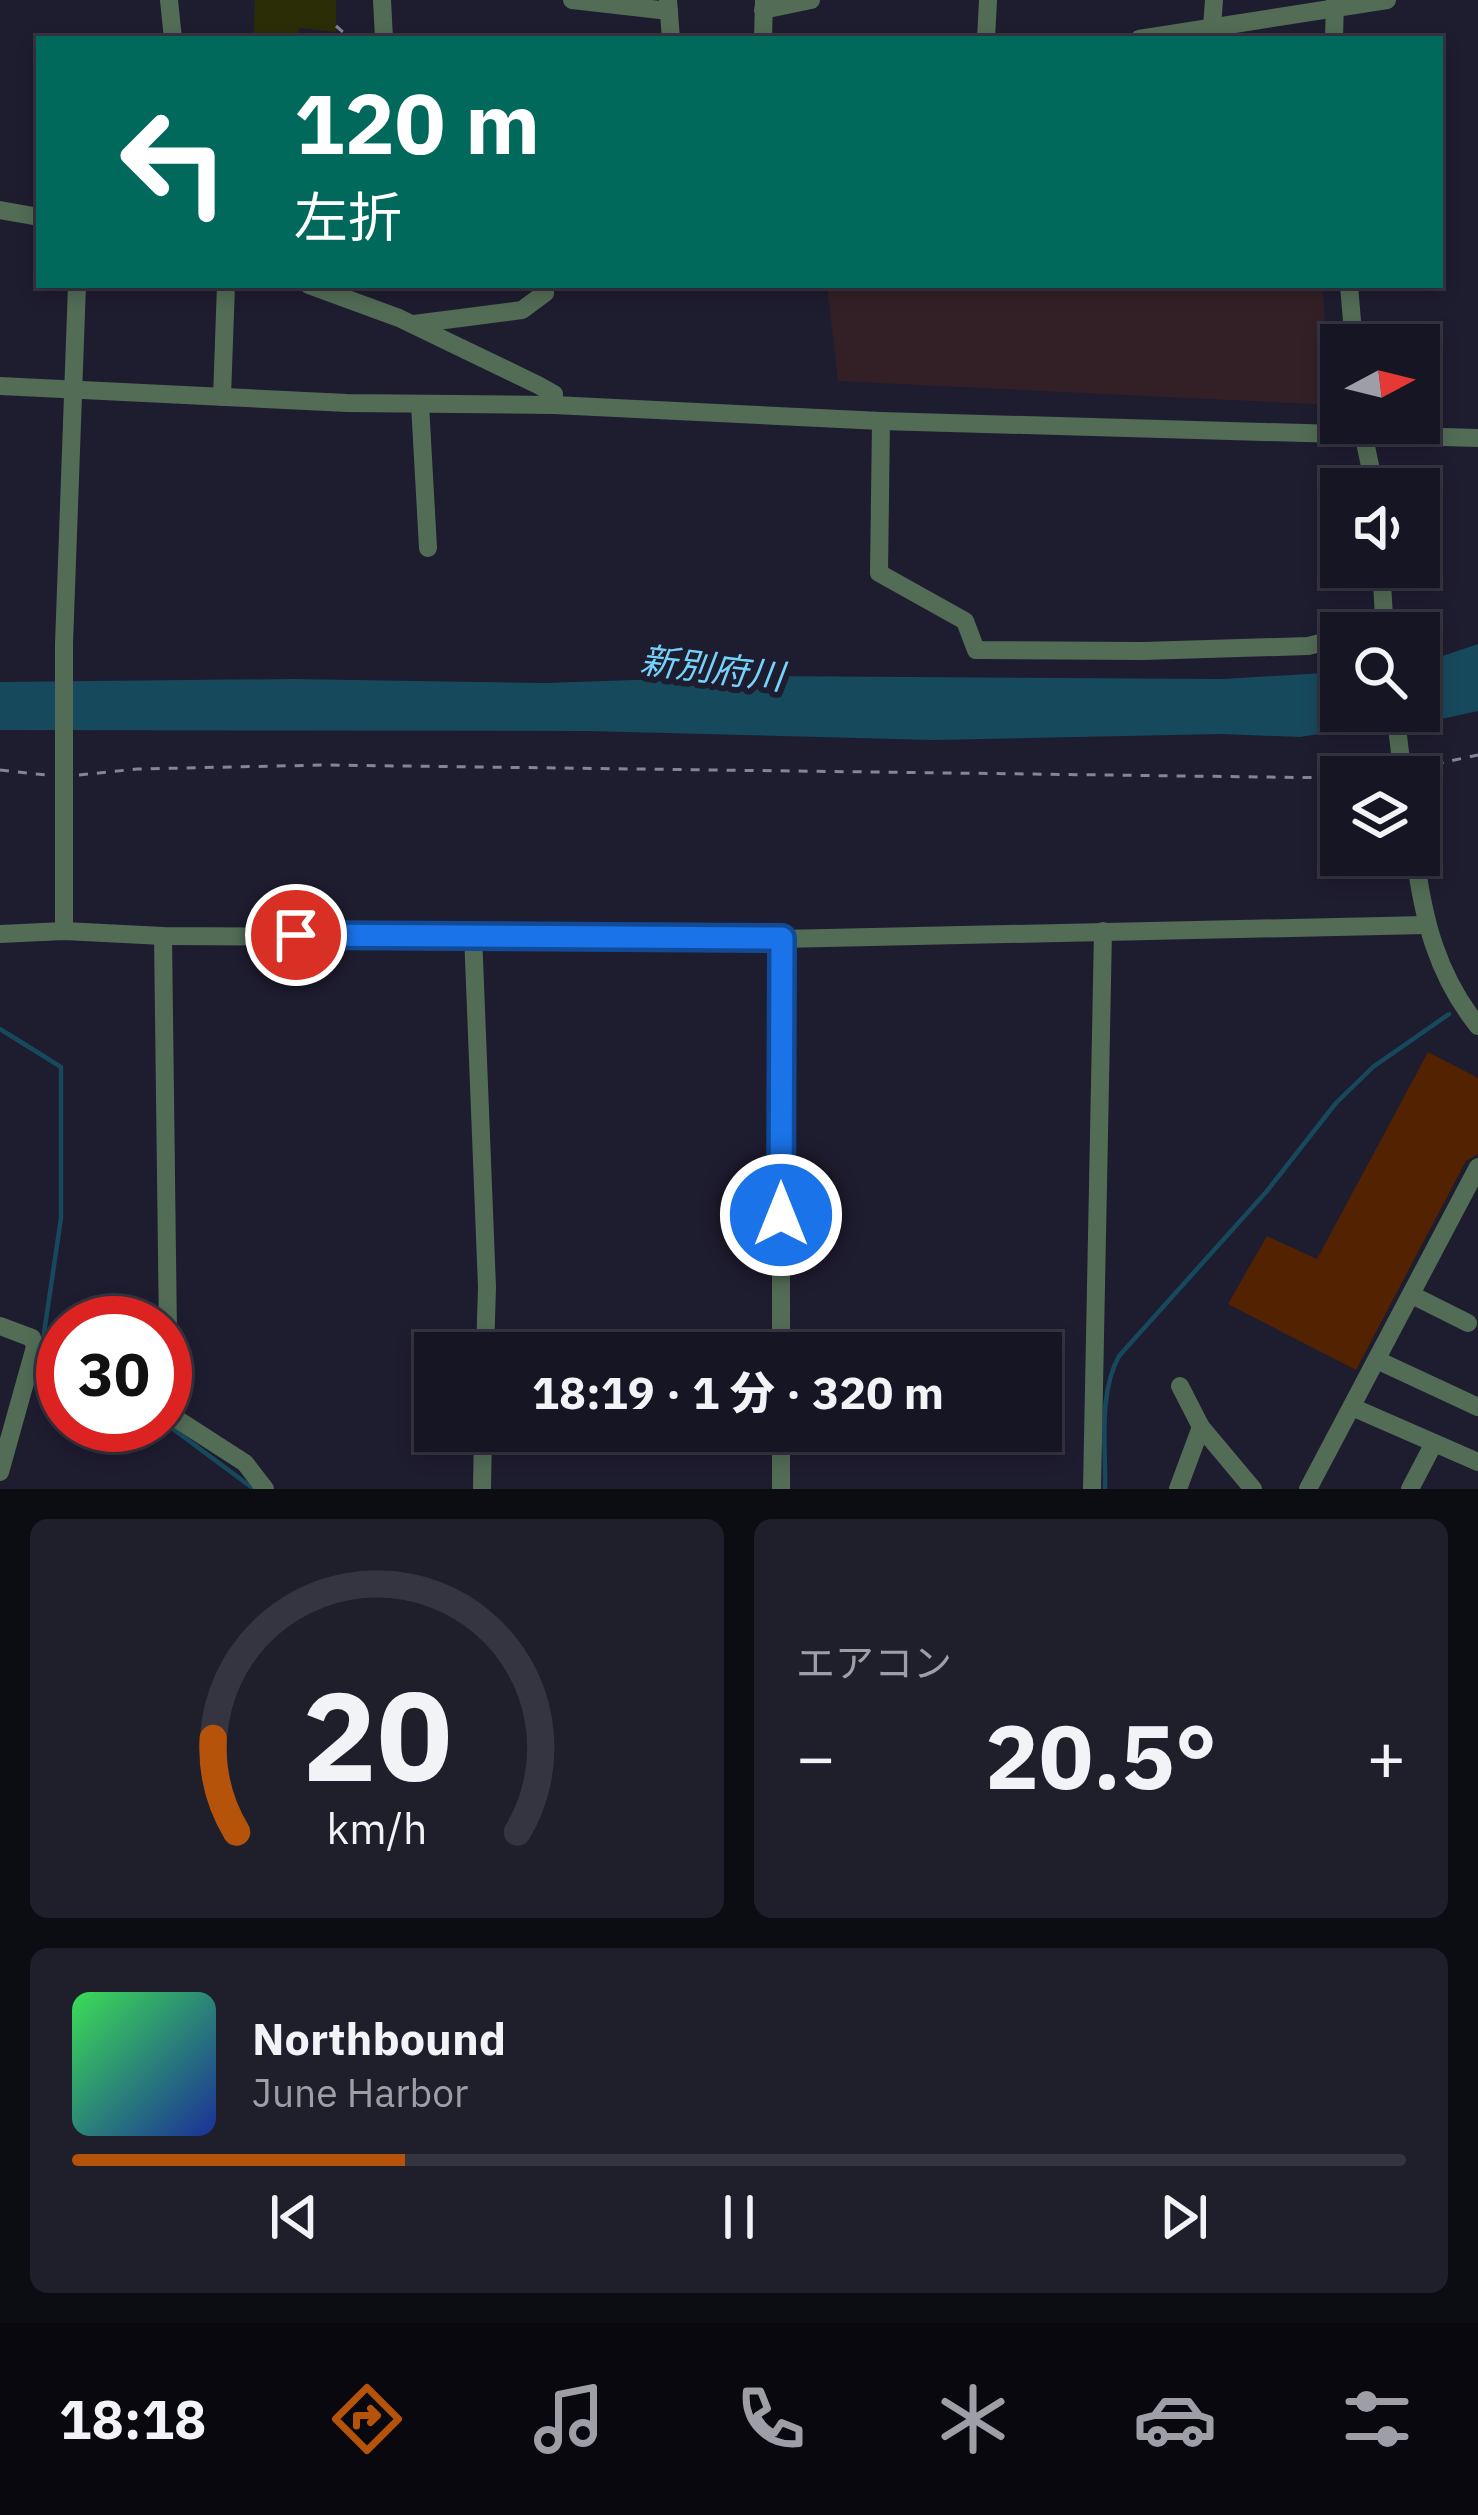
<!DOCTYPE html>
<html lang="ja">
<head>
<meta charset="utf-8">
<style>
	body { margin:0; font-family:"IBM Plex Sans","Noto Sans JP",sans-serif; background:#1f1e2b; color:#f1f3f6; height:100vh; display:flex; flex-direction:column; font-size:45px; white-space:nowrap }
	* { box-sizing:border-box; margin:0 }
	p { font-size:39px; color:#9e9fa6 }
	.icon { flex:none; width:66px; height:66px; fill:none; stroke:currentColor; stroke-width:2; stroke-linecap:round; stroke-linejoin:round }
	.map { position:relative; height:1489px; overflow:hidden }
	.sheet { display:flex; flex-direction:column; gap:30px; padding:30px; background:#0c0c13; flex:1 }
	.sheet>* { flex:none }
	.hud { position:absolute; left:36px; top:36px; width:1407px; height:252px; border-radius:0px; box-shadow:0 6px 18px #0003,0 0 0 3px #353441; background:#00695c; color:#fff; overflow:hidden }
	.needle { width:78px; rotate:83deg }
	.buttons { position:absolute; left:1320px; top:324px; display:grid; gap:24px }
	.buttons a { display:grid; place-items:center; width:120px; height:120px; border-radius:0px; background:#161523; box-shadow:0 6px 18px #0003,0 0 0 3px #353441; font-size:60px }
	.speed { position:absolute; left:36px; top:1296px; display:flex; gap:24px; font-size:60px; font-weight:700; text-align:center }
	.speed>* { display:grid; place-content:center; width:156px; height:156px; border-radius:50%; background:#161523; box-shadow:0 6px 18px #0003,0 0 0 3px #353441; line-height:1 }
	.speed .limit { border:18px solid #d22; background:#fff; color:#111 }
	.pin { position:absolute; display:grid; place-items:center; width:102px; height:102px; color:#fff; margin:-51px; border:6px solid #fff; border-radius:50%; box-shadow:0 3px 12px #0007 }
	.me { position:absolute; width:132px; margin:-66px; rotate:0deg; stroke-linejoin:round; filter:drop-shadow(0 0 9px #0008) }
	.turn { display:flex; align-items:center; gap:42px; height:252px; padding:0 60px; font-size:54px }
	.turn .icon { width:156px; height:156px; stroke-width:2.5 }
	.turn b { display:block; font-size:84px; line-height:102px }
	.big { font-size:90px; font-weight:800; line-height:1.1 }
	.sheet .widget { flex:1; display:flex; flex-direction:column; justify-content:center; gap:18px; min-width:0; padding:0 42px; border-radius:18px; background:#1f1e2b }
	.sheet .dial { align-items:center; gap:0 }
	.dial svg { height:312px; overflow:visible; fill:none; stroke:#353441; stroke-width:7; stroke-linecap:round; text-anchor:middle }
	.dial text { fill:#f1f3f6; stroke:none }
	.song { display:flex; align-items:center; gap:36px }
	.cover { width:144px; height:144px; border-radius:18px; background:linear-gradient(135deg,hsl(130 70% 55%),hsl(230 70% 35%)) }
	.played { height:12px; border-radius:6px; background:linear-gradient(90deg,#b45309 25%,#353441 25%) }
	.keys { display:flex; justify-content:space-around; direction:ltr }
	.heat { display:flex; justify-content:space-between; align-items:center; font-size:66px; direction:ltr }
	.sheet .tiles { flex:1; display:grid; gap:30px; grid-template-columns:1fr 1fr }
	.widget:last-child { grid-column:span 2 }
	.trip { position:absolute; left:414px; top:1332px; width:648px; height:120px; border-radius:0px; background:#161523; box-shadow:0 6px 18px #0003,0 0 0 3px #353441; font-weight:800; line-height:120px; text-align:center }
	.tab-bar { display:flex; height:192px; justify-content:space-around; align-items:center; background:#09080e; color:#9e9fa6 }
	.tab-bar .icon { width:84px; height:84px }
	.tab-bar .on { color:#b45309 }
	.tab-bar b { font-size:54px; color:#f1f3f6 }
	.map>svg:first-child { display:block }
</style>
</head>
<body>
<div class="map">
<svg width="1478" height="1489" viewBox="0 0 1478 1489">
	<rect width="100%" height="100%" fill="#1e1c2f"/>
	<polygon fill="#322026" points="827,285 1322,285 1333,405 838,381"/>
	<polygon fill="#2a2d05" points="255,0 336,0 336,32 300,28 296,39 253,39"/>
	<polygon fill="#17495c" points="1478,644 1478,711 1432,721 1371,726 1300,737 1221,734 934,740 586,731 0,730 0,682 291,679 546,683 751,676 1223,679 1341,672 1341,711 1419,711 1419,664"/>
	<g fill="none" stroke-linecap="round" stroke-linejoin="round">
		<g stroke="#17495c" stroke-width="4.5">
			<polyline points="0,1029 61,1067 61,1218 43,1340 63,1357"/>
			<polyline points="165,1423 254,1489"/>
			<path d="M1105 1489C1106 1445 1098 1395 1119 1356L1267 1191 1336 1103 1373 1067 1449 1014"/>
		</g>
	</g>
	<polygon fill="#522201" points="1428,1052 1478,1078 1478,1154 1466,1161 1356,1370 1228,1304 1267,1236 1317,1259"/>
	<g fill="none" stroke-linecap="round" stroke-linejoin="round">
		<g stroke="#858494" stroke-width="3" stroke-dasharray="9 9" stroke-linecap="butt">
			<polyline points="336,26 351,39"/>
			<polyline points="1417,768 1478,755"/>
			<polyline points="0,770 46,775"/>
			<polyline points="79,775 137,769 324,765 1341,778"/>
			<polyline points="1350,777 1384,773"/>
		</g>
		<g stroke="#526c56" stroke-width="18">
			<polyline points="169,0 173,39"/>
			<polyline points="382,0 384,39"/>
			<polyline points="572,0 669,11"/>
			<polyline points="668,0 671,39"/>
			<polyline points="763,10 811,0"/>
			<polyline points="1212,27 1214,0"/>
			<polyline points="763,39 764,0"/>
			<polyline points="986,39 988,0"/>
			<polyline points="1139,39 1387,0"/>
			<polyline points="1334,39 1335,0"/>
			<polyline points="0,210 39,217"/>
			<polyline points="309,285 399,318 538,385 554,394 554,405"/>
			<polyline points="1349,285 1354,345"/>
			<polyline points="414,324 522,310 545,293 544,285"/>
			<polyline points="0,386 347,403 554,405 881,421 1478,438"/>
			<polyline points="222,397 226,285"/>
			<polyline points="420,404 428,548"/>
			<polyline points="881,421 879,573 965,621 976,650 1143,651 1308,646 1341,638"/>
			<polyline points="1362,428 1375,489"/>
			<polyline points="1381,567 1385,633"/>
			<polyline points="1395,711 1403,777"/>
			<path d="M1415 855C1423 919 1437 975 1478 1026"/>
			<polyline points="64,931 64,644 77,285"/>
			<polyline points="0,934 64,931 163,936 781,939 1426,925"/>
			<polyline points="473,934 487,1287 485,1353"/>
			<polyline points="163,936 169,1414 245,1463 265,1489"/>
			<polyline points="1412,1295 1468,1323"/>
			<polyline points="0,1326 32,1338 35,1347 0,1472"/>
			<polyline points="781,1353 781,939"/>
			<polyline points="1377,1360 1478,1407"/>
			<polyline points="1180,1386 1201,1427"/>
			<polyline points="1352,1407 1478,1462"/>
			<polyline points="482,1489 483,1431"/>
			<polyline points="781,1489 781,1431"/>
			<polyline points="1092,1489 1103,931"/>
			<polyline points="1178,1489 1201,1427 1253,1489"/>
			<polyline points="1308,1489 1478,1167"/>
			<polyline points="1410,1489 1434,1443"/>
		</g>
	</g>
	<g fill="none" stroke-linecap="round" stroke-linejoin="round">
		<g stroke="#114b97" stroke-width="30">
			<polyline id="route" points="296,935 782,938 781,1215"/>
		</g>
		<use href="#route" stroke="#1a73e8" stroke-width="21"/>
	</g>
	<g text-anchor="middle" stroke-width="12" stroke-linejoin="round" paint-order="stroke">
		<g font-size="36" font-style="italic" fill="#74d2fb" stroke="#1e1c2f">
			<text transform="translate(712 668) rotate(7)" y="13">新別府川</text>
		</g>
	</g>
</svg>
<div class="buttons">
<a><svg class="needle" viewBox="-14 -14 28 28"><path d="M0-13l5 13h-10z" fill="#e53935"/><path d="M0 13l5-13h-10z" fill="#9e9fa6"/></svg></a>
<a><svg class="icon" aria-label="sound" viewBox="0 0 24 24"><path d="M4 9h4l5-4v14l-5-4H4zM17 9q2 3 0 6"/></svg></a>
<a><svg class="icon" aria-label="search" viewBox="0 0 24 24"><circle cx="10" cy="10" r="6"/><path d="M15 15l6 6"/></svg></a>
<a><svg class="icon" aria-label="layers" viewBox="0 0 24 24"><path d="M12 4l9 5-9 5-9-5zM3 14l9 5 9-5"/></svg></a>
</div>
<div class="speed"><div class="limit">30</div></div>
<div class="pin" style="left:296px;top:935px;background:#d93025"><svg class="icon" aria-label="arrive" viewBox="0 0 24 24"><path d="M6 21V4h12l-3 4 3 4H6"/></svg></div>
<svg class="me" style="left:781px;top:1215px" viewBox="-20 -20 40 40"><circle r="17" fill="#1a73e8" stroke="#fff" stroke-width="3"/><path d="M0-11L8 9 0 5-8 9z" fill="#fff"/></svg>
<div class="trip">18:19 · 1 分 · 320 m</div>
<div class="hud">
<div class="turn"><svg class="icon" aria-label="left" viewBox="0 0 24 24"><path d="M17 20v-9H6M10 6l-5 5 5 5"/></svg><div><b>120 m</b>左折</div></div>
</div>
</div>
<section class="sheet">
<div class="tiles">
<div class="widget dial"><svg viewBox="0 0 100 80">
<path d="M14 69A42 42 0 1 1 86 69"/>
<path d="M14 69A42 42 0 0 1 8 45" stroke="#b45309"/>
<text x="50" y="56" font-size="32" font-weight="700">20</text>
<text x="50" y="72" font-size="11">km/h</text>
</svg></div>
<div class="widget"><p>エアコン</p>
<div class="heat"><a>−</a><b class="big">20.5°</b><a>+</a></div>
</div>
<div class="widget">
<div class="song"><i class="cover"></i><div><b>Northbound</b><p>June Harbor</p></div></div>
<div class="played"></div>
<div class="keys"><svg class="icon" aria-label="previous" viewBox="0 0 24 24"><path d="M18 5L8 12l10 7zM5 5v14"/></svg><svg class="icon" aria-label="pause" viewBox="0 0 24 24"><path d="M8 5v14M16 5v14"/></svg><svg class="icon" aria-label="next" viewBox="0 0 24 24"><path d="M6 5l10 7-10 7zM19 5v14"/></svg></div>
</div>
</div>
</section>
<nav class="tab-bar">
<b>18:18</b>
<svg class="icon on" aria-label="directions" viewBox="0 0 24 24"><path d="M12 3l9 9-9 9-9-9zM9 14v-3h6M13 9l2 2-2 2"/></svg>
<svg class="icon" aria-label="music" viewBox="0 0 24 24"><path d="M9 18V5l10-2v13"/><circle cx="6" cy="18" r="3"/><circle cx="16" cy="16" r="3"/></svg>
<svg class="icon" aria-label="phone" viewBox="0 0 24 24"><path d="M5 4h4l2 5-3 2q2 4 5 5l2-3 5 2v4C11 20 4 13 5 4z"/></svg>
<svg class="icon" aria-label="climate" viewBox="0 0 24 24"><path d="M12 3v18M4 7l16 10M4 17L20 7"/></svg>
<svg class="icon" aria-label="car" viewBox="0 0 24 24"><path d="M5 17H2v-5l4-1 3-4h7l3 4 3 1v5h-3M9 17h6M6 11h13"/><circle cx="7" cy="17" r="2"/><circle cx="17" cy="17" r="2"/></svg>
<svg class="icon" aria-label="filters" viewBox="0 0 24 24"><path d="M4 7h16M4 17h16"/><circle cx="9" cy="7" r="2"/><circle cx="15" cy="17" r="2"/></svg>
</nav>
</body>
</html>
